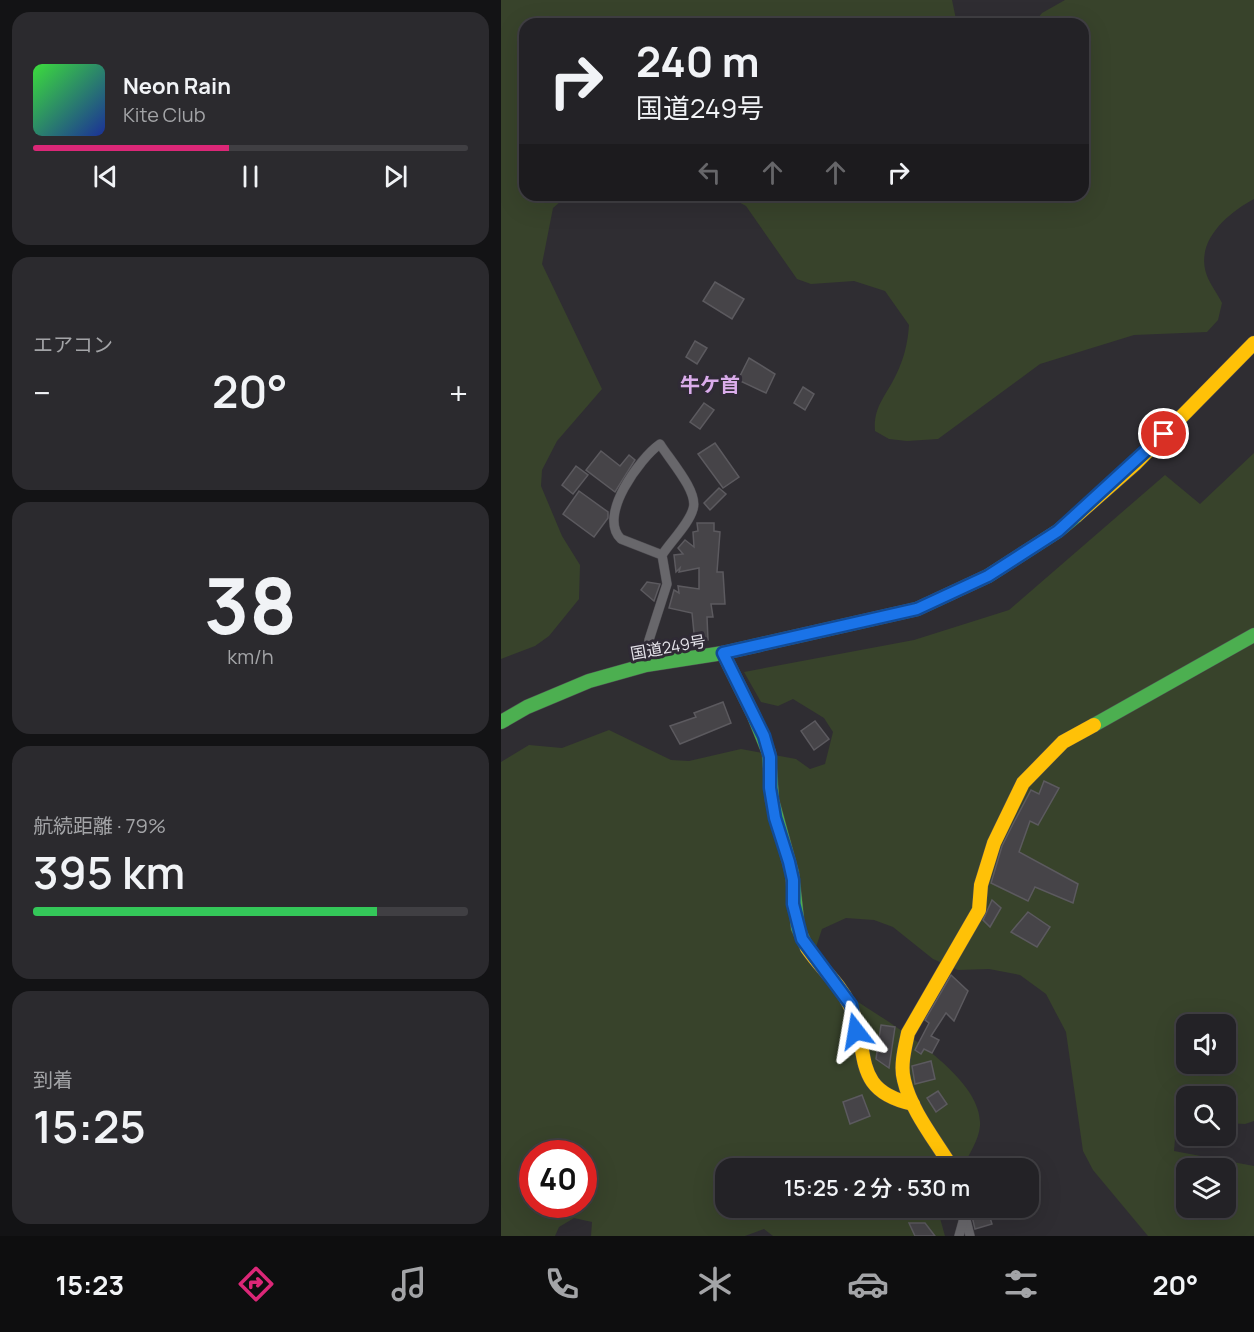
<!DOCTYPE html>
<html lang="ja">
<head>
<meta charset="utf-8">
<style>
	body { margin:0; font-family:Manrope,"Noto Sans JP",sans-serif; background:#2b2a2e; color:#f1f3f6; height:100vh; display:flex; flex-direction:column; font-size:22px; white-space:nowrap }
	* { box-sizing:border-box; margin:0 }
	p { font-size:20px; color:#a3a4a7 }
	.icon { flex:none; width:33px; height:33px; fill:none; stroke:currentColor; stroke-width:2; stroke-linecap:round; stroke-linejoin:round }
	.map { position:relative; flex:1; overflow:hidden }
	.side { display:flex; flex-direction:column; gap:12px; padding:12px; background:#131315; width:501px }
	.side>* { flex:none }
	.hud { position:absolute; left:18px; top:18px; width:570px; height:183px; border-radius:18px; box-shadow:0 6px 24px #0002,0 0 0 2px #403f43; background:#232226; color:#f1f3f6; overflow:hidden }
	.buttons { position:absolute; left:675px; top:1014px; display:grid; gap:12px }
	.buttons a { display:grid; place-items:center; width:60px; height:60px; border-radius:12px; background:#232226; box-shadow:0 6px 24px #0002,0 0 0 2px #403f43; font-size:30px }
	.speed { position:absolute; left:18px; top:1140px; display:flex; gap:12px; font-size:30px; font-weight:700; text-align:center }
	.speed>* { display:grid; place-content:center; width:78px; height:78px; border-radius:50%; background:#232226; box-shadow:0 6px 24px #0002,0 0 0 2px #403f43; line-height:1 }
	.speed .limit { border:9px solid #d22; background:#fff; color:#111 }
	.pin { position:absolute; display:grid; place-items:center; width:51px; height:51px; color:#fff; margin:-26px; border:3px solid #fff; border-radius:50%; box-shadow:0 2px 6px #0007 }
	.me { position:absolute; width:66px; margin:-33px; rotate:346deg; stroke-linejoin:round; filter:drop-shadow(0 0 4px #0008) }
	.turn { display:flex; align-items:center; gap:21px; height:126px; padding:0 18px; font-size:27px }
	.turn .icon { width:78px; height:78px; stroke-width:2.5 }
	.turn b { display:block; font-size:42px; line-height:51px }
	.lanes { display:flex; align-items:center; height:57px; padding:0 18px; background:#0003; justify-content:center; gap:30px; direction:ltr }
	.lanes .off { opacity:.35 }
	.big { font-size:45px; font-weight:600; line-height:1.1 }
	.side .tile { flex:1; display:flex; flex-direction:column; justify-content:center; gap:9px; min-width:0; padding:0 21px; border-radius:18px; background:#2b2a2e }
	.side .dial { align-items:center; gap:0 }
	.dial b { font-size:78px; line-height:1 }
	.song { display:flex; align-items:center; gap:18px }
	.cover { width:72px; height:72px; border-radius:9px; background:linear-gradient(135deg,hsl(120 70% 55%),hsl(230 70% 35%)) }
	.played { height:6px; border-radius:3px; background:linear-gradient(90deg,#db2777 45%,#403f43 45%) }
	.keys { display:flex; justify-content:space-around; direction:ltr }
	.heat { display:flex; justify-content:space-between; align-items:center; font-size:33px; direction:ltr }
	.charge { height:9px; border-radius:4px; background:linear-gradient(90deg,#34c759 79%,#403f43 0) }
	.trip { position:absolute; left:214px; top:1158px; width:324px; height:60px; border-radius:18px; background:#232226; box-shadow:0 6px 24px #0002,0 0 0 2px #403f43; font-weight:600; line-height:60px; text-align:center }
	.tabs { display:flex; height:96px; justify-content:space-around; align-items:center; background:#0e0e0f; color:#a3a4a7 }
	.tabs .icon { width:42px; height:42px }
	.tabs .current { color:#db2777 }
	.tabs b { font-size:27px; color:#f1f3f6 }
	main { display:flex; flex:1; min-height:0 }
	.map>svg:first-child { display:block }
</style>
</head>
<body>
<main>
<section class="side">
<div class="tile">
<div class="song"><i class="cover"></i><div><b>Neon Rain</b><p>Kite Club</p></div></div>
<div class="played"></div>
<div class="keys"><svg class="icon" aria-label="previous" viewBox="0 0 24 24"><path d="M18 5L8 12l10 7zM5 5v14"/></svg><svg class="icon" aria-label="pause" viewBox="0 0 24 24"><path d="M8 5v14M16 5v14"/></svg><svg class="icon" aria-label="next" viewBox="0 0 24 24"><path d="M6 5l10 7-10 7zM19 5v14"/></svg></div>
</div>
<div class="tile"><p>エアコン</p>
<div class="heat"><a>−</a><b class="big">20°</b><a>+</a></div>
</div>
<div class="tile dial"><b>38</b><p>km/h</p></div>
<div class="tile"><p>航続距離 · 79%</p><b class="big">395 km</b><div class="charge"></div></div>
<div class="tile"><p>到着</p><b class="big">15:25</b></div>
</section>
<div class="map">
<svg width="753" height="1236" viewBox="0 0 753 1236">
	<rect width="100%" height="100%" fill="#2f2d32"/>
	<g fill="#38432b" fill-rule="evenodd">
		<polygon points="0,0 451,0 456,24 24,24 24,195 67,195 52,208 41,264 101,389 56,441 41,470 40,486 61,536 79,565 78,599 48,636 34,646 0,659"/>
		<path d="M564 0H753V199C727 213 695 240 705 273 708 283 716 293 721 303L717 320 706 332 633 335 539 364 437 439 406 441 388 439 374 431C372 407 385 396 395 375 403 359 407 342 408 325L384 291 353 281 310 284 296 279 245 206 225 195H582V24H532L541 13Z"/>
		<path d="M753 453V1121L744 1124 725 1123 724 1096H686L685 1124 675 1127 673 1151 753 1166V1236H647L592 1170 582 1151 565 1032 545 994 519 975 488 969 457 970 432 959 392 927 373 920 345 918 321 929 311 959C318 968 325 981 335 987 373 1015 483 1072 479 1126 478 1140 467 1156 461 1168H225V1208H439L437 1211 444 1236H272L263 1229 244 1236H90L91 1222 73 1218 58 1227 54 1236H0V762L28 745 61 748 108 730 170 760 188 761 240 749 295 759 309 769 324 764 332 732 323 718 292 699 277 706 260 702 243 672 413 640 508 610 664 475 699 504ZM686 1024H724V1064H686ZM32 1154H82V1204H32ZM686 1168H724V1208H686Z"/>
	</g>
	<g fill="#464448" stroke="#5c5a5f" stroke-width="1.5">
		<polygon points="214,282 243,299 231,319 202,301"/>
		<polygon points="194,341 206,348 196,364 185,357"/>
		<polygon points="248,358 274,374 265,393 237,380"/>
		<polygon points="302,387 313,394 304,410 293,403"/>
		<polygon points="203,403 213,410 199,429 189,422"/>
		<polygon points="214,443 238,477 222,488 197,454"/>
		<polygon points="100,451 119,466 128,455 134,460 114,492 85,470"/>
		<polygon points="75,466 87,475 72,494 61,485"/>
		<polygon points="218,488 225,494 209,510 203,503"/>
		<polygon points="78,491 107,512 107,518 93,537 62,514"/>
		<polygon points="196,523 213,523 213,531 219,532 216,572 222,572 224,604 210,604 212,617 206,617 207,640 194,643 191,613 168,608 173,590 178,593 177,586 198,589 198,568 178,572 179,568 175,572 173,555 182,554 177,548 184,540 193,547 192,532 197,531"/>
		<polygon points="146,582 159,584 153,601 140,590"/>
		<polygon points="222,702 230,723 179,744 169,726 195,717 193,713"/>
		<polygon points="314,721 328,739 313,750 300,731"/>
		<polygon points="543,781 558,788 537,825 529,821 518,852 577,884 572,903 534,887 527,901 490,883 501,846 512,824 530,790 538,794"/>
		<polygon points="491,900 500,908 489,927 482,920"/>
		<polygon points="527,912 549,927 536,947 510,932"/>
		<polygon points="450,975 467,991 453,1021 445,1013 430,1036 438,1040 431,1053 423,1049 420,1054 414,1050 428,1023 424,1020"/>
		<polygon points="380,1025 394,1027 388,1068 375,1059"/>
		<polygon points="430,1061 434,1079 414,1084 411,1066"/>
		<polygon points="437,1091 446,1104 435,1112 426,1098"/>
		<polygon points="361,1095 369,1116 349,1124 342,1102"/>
		<polygon points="469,1208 486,1208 491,1224 474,1229"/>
		<polygon points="408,1223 424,1223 434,1236 414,1236"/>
	</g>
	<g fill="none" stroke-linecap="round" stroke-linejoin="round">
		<g stroke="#4d4b50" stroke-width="10">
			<g id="street">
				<path d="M145 665 148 640 166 584 161 555C170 541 188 524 192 509 198 492 168 459 159 444 139 458 96 516 120 539L161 555"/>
				<polyline points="462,1208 469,1236"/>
				<polyline points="458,1236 463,1218"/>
			</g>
		</g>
		<g stroke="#4d4b50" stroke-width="15">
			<g id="fast">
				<polyline points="222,653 253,716 268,753 271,800 291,873 297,928 306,948"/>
				<polyline points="0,722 26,707 88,681 145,665 222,653 416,609 487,576 557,531 575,516"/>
				<polyline points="593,725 753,635"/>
			</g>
		</g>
		<g stroke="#4d4b50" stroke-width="15">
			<g id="slow">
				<polyline points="575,516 634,464 753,343"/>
				<path d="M306 948C319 968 338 982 348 1004 371 1049 347 1090 412 1104"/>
				<path d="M451 1168C435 1141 410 1111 403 1080 399 1066 404 1047 407 1033L478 910 480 885 493 843 522 783 562 742 593 725"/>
			</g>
		</g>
		<use href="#street" stroke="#68676b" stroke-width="9"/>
		<use href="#fast" stroke="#4caf50" stroke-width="14"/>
		<use href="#slow" stroke="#ffc107" stroke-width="14"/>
	</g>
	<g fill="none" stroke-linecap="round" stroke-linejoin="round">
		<g stroke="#114b97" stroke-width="15">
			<polyline id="route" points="355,1031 350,1005 301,939 292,904 292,880 288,862 274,818 269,788 269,757 263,736 222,653 416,609 487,576 557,531 663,434"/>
		</g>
		<use href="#route" stroke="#1a73e8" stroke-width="10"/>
	</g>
	<g text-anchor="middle" stroke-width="6" stroke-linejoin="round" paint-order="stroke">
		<g font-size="16" fill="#e5e3ea" stroke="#2f2a35">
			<text transform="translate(167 647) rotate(-10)" y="6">国道249号</text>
		</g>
		<g font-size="20" font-weight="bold" fill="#daaceb" stroke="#2f2a35">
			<text x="209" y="392">牛ケ首</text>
		</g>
	</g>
</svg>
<div class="buttons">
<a><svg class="icon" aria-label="sound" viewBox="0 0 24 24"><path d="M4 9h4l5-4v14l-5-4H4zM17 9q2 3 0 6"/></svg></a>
<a><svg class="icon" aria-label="search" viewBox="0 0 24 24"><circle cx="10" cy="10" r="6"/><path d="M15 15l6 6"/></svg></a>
<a><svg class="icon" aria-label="layers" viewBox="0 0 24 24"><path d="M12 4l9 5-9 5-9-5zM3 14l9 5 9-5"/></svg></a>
</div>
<div class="speed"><div class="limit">40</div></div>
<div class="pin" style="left:663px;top:434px;background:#d93025"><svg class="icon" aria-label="arrive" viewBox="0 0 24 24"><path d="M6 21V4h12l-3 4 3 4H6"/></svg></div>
<svg class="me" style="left:355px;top:1031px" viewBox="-20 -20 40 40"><path d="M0-17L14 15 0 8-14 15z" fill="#1a73e8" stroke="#fff" stroke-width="4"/></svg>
<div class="trip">15:25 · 2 分 · 530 m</div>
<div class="hud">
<div class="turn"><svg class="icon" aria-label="right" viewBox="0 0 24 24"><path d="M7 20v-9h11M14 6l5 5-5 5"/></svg><div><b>240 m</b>国道249号</div></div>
<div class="lanes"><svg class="icon off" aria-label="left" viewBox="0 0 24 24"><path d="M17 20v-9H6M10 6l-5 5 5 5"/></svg><svg class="icon off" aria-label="ahead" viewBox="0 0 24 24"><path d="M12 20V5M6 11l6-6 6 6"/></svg><svg class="icon off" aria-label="ahead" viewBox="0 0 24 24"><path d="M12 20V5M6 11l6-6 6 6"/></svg><svg class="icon" aria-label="right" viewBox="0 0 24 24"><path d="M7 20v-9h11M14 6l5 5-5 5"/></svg></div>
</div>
</div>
</main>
<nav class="tabs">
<b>15:23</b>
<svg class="icon current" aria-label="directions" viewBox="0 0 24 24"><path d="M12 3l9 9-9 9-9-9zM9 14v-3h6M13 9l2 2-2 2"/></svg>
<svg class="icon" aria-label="music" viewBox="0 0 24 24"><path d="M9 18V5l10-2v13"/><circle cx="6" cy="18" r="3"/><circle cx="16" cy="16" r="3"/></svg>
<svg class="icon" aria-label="phone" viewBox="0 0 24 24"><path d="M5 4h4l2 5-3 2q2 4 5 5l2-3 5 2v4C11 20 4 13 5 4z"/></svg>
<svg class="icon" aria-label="climate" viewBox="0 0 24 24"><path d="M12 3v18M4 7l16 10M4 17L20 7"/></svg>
<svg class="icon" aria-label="car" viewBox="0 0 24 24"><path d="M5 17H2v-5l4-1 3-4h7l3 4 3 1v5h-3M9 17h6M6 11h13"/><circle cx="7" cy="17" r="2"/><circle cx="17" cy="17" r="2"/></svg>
<svg class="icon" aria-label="filters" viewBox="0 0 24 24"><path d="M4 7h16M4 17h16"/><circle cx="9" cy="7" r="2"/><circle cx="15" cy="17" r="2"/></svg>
<b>20°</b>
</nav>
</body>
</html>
